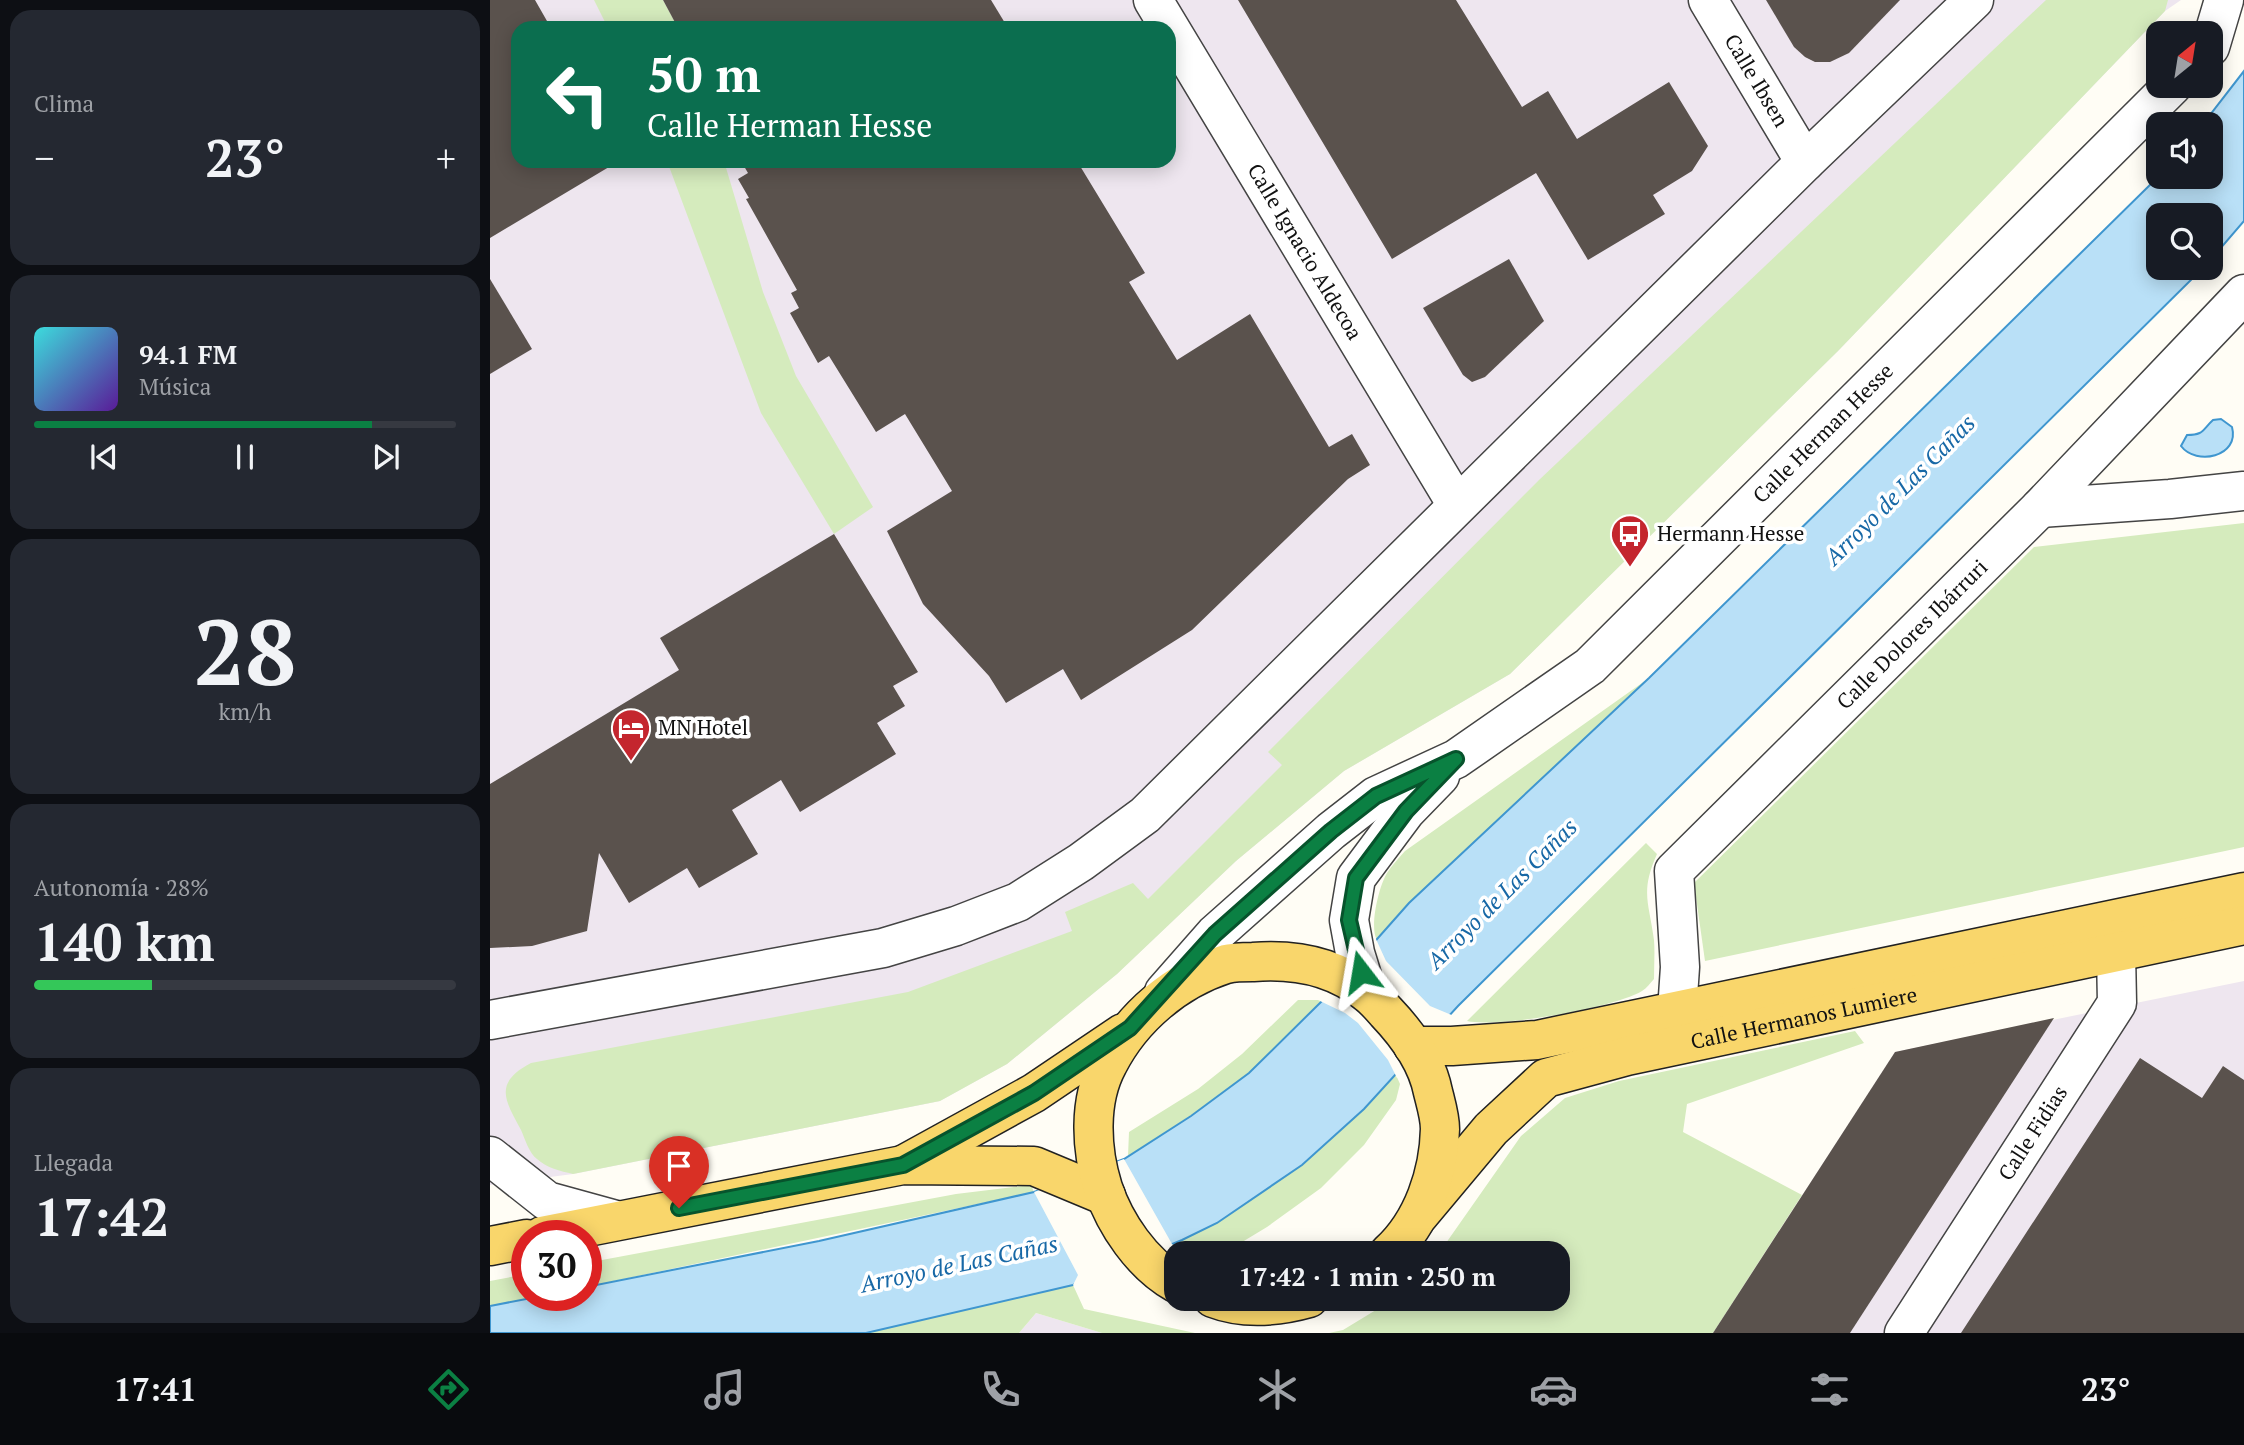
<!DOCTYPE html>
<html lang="es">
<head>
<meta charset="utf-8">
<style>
	body { margin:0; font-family:"PT Serif",serif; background:#242831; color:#f1f3f6; height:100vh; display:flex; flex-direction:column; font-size:26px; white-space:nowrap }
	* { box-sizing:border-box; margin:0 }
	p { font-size:23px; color:#9ea1a6 }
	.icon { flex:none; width:38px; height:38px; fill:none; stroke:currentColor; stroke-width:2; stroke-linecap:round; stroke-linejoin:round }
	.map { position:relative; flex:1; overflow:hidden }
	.drawer { display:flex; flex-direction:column; gap:10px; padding:10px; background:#0d0f14; width:490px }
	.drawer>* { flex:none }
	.top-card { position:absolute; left:21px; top:21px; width:665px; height:147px; border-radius:21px; box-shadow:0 4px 18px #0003; background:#0b6e4f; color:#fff; overflow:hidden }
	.needle { width:46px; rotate:30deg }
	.tools { position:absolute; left:1656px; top:21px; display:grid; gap:14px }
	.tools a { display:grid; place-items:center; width:77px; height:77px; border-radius:14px; background:#171b24; box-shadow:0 4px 18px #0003; font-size:35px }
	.speed { position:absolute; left:21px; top:1220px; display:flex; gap:14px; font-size:35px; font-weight:700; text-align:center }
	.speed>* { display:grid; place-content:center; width:91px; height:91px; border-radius:50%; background:#171b24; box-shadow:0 4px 18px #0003; line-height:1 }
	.speed .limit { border:10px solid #d22; background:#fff; color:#111 }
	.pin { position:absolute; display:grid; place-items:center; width:60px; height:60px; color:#fff; margin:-72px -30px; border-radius:50% 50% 50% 0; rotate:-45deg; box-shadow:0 0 7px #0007 }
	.pin .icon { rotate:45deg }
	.me { position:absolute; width:77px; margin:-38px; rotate:346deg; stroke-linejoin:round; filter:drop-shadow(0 0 5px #0008) }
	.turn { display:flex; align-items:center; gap:24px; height:147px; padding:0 21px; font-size:32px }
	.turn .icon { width:91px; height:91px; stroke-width:2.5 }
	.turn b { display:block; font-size:49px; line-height:60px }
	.big { font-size:52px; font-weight:700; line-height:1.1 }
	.drawer .card { flex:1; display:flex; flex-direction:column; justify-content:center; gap:10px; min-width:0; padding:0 24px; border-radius:21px; background:#242831 }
	.drawer .dial { align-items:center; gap:0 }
	.dial b { font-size:91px; line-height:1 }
	.song { display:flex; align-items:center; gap:21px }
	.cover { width:84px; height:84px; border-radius:10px; background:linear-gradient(135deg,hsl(180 70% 55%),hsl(270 70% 35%)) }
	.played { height:7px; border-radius:4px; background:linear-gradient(90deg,#0b8043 80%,#363941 80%) }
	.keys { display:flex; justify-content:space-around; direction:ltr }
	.heat { display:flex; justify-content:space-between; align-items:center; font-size:38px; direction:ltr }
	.charge { height:10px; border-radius:5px; background:linear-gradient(90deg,#34c759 28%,#363941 0) }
	.trip { position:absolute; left:674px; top:1241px; width:406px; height:70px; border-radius:21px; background:#171b24; box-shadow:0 4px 18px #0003; font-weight:700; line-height:70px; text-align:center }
	.tab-bar { display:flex; height:112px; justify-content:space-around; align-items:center; background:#090b0e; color:#9ea1a6 }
	.tab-bar .icon { width:49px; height:49px }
	.tab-bar .current { color:#0b8043 }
	.tab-bar b { font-size:32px; color:#f1f3f6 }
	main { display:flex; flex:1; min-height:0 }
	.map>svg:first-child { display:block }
</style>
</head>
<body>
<main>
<section class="drawer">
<div class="card"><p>Clima</p>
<div class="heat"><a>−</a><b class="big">23°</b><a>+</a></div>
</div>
<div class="card">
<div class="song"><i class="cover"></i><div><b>94.1 FM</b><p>Música</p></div></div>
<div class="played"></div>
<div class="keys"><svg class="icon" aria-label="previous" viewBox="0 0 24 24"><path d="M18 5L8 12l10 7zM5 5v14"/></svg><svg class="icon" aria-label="pause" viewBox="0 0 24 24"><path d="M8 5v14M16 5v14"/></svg><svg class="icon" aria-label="next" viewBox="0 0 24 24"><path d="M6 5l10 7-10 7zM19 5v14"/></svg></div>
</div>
<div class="card dial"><b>28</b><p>km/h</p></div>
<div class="card"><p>Autonomía · 28%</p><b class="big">140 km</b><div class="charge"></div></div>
<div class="card"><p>Llegada</p><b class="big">17:42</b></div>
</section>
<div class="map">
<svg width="1754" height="1333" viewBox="0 0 1754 1333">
	<rect width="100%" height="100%" fill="#fffdf5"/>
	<g fill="#eee6ef" fill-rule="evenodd">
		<path d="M0 0H1691L1675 11 1348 351 1020 674 854 771 746 861 627 974 517 1064 450 1101 83 1174 0 1185ZM28 28H679V161H28Z"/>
		<polygon points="1754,981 1754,1333 1223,1333 1405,1052"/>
		<polygon points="546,1313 612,1333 529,1333"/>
	</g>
	<g fill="#d5ebbd">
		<polygon points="104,0 173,0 188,28 118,28"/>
		<path d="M1556 0H1678L1675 11 1348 351 1020 674 854 771 746 861 627 974 517 1064 450 1101 83 1174C70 1171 57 1168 47 1159 39 1153 35 1139 31 1130 15 1100 3 1083 41 1063L418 992 582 931 575 912 643 883 658 899 792 765 778 752 1049 480Z"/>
		<polygon points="177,161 234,161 273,292 306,376 383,507 344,534 271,413"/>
		<polygon points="1754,523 1754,847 1215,961 1204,883 1544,547"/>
		<path d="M1159 678 919 903 887 940C879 927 889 886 897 873 902 865 909 858 915 851Z"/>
		<path d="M1156 843 1167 854C1150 892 1159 902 1164 940 1165 953 1164 966 1164 979 1160 983 1157 988 1152 991 1124 1008 1009 1028 977 1021Z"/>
		<polygon points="808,1000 833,1000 759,1073 700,1116 638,1156 639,1132 708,1089 752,1054"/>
		<polygon points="1365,1031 1374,1043 1197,1104 1193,1132 1312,1195 1223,1333 839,1333 853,1330 904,1299 1068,1298 1068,1253 949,1253 1031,1136 1075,1098 1129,1081"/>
		<polygon points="906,1075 910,1084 906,1100 874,1145 831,1188 777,1227 734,1253 695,1253 682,1245 692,1240 873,1109"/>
		<polygon points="541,1185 544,1192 96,1287 96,1263 466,1194"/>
		<polygon points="37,1274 37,1295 55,1295 0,1306 0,1281"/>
		<polygon points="583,1285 594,1309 705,1333 612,1333 546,1313 529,1333 371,1333"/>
	</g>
	<g fill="#b9e0f7" stroke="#3f96cf" stroke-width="2">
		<polygon points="1754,71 1754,221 1723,257 1720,260 1720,215 1668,215 1668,268 1713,268 968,1006 874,1109 812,1165 727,1223 692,1240 583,1285 376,1333 0,1333 0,1306 57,1295 96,1295 96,1287 329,1241 544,1192 634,1159 701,1116 759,1073 833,1000 919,903 1159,678 1668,177 1720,177 1720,124 1713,124"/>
		<path d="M1731 419 1742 427C1750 457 1706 466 1691 446L1697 435C1714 435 1712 430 1723 420Z"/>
	</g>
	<g fill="#fffdf5">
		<polygon points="885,937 896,961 940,1006 964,1016 907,1078 898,1060 868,1023 855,1013 828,1000"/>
		<polygon points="634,1159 682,1244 686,1247 585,1288 583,1285 588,1275 544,1192"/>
	</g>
	<g fill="#5a524d">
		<polygon points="0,0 45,0 61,28 28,28 28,161 129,161 0,238"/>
		<polygon points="173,0 501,0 518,28 188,28"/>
		<polygon points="748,0 966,0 1032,107 1058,91 1087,139 1179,82 1218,146 1202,171 1163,195 1175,214 1098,260 1046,173 902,259"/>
		<polygon points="1276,0 1410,0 1359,53 1340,62 1325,62 1315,57 1304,47"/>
		<polygon points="251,161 587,161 655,273 639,282 687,360 760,314 839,447 862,434 880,465 858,479 702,630 591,700 573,669 516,703 499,676 433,604 397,531 462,491 415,414 386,432 339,356 328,363 300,313 309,308 301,293 307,290 256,199 259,198 248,179 258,173"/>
		<polygon points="1019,259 1054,321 995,377 982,382 973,375 933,308"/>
		<polygon points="0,279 42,349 0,374"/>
		<polygon points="344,534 428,672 403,686 415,706 387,723 406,754 310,812 291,780 242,810 268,854 209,888 197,868 139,903 109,853 97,931 42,946 0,948 0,784 189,670 170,638"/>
		<polygon points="1564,1018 1360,1333 1223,1333 1405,1052"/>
		<polygon points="1650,1058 1712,1098 1733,1066 1754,1080 1754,1333 1471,1333"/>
	</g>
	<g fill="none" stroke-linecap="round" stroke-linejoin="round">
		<g stroke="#444" stroke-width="41">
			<g id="minor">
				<path id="s1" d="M663 0 967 505"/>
				<path id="s2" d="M1218 0 1315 162"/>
				<polyline points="1720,47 1734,0"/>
				<polyline points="1550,508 1680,499 1754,491"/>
				<path id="s3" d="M674 992 725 934 841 831 886 796 966 759 1100 666 1682 86"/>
				<polyline points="877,992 865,953 859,920 866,878 916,811 950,776"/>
				<path id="s4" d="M1187 1011 1190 967 1184 871 1550 508 1754 294"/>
				<polyline points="0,1020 393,948 466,926 528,902 591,862 655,815 1315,162 1484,0"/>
				<polyline points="0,1156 57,1201 126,1220"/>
				<path id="s5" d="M1414 1333 1627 1003 1626 953 1619 921"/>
			</g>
		</g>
		<g stroke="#222" stroke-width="41">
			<g id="major">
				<polyline points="923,1046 962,1046 1047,1040 1754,892"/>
				<polyline points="415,1164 544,1093 633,1033"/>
				<path id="s6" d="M929 1215 1001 1129 1056 1078 1137 1056 1754 925"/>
				<polyline points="52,1236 413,1165 544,1166 616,1196"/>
				<polyline points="0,1246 37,1239"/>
				<path d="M686 1283C652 1264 625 1224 613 1188 601 1150 598 1101 618 1064 642 1017 686 980 736 964 744 962 754 962 763 962 803 959 845 966 877 993 884 998 890 1005 896 1012 917 1034 937 1061 943 1092 946 1104 950 1117 950 1129 949 1173 933 1222 899 1253"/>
				<path d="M723 1298C754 1310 787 1307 819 1298"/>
			</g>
		</g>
		<use href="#minor" stroke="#fff" stroke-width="38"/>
		<use href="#major" stroke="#f9d66b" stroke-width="38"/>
	</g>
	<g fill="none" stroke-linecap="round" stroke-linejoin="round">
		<g stroke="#07532c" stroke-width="18">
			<polyline id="route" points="189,1208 413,1165 544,1093 640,1028 725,934 841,831 886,796 966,759 916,811 866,878 859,920 871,972"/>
		</g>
		<use href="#route" stroke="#0b8043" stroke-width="12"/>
	</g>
	<defs>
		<g id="bus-pin" transform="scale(2.0125)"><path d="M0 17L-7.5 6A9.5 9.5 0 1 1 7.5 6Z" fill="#c4262e" stroke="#fff"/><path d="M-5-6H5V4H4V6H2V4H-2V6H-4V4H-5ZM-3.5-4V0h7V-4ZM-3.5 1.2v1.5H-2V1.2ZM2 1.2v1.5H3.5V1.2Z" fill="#fff"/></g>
		<g id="hotel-pin" transform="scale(2.0125)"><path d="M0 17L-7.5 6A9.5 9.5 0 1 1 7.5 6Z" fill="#c4262e" stroke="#fff"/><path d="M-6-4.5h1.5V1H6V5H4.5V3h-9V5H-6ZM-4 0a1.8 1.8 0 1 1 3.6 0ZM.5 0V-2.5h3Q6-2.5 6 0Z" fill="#fff"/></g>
	</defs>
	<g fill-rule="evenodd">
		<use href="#bus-pin" x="1140" y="534"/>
		<use href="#hotel-pin" x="141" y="728"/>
	</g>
	<g text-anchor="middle" stroke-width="7" stroke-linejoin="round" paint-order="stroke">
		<g font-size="21" fill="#111" stroke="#fff">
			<text dy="7" stroke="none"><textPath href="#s2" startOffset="94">Calle Ibsen</textPath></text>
			<text dy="7" stroke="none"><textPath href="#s1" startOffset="294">Calle Ignacio Aldecoa</textPath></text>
			<text dy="7" stroke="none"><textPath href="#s3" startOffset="870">Calle Herman Hesse</textPath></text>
			<text dy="7" stroke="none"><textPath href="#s4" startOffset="476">Calle Dolores Ibárruri</textPath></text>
			<text dy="7" stroke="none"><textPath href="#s6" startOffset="452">Calle Hermanos Lumiere</textPath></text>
			<text dy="7" stroke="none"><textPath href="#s5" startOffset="238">Calle Fidias</textPath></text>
		</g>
		<g font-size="21" fill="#111" stroke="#fff" text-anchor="start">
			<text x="1167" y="541">Hermann Hesse</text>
			<text x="168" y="735">MN Hotel</text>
		</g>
		<g font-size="23" font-style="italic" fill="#1768a6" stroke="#fff">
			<text transform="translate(1410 490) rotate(-45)" y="8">Arroyo de Las Cañas</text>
			<text transform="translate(1012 894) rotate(-45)" y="8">Arroyo de Las Cañas</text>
			<text transform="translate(469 1264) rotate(-12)" y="8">Arroyo de Las Cañas</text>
		</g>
	</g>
</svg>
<div class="tools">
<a><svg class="needle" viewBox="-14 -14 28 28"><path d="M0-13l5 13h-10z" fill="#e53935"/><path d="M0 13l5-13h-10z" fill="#9ea1a6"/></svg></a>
<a><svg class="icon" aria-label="sound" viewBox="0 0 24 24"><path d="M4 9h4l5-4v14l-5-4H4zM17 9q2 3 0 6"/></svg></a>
<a><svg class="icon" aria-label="search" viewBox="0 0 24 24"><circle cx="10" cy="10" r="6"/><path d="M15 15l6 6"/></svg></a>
</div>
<div class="speed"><div class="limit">30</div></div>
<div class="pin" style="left:189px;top:1208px;background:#d93025"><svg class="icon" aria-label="arrive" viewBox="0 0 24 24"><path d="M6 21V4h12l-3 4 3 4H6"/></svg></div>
<svg class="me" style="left:871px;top:972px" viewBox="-20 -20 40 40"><path d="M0-17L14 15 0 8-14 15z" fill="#0b8043" stroke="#fff" stroke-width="4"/></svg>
<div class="trip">17:42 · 1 min · 250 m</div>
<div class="top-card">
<div class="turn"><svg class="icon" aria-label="left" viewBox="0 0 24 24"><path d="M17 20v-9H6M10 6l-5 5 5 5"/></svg><div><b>50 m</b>Calle Herman Hesse</div></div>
</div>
</div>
</main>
<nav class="tab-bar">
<b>17:41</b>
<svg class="icon current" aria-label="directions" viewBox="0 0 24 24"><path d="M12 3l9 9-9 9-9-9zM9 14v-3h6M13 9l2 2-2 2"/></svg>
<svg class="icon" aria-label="music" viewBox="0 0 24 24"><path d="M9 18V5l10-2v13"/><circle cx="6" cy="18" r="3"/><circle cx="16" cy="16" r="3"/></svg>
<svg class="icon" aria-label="phone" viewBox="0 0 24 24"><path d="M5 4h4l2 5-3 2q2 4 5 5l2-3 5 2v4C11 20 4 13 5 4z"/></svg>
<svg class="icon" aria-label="climate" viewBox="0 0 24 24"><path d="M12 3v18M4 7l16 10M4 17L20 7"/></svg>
<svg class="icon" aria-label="car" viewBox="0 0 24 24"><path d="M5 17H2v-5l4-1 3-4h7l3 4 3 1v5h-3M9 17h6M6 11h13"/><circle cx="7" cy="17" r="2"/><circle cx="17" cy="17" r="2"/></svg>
<svg class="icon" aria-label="filters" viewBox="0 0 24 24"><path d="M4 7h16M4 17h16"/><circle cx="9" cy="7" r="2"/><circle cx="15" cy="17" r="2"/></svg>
<b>23°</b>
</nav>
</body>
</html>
